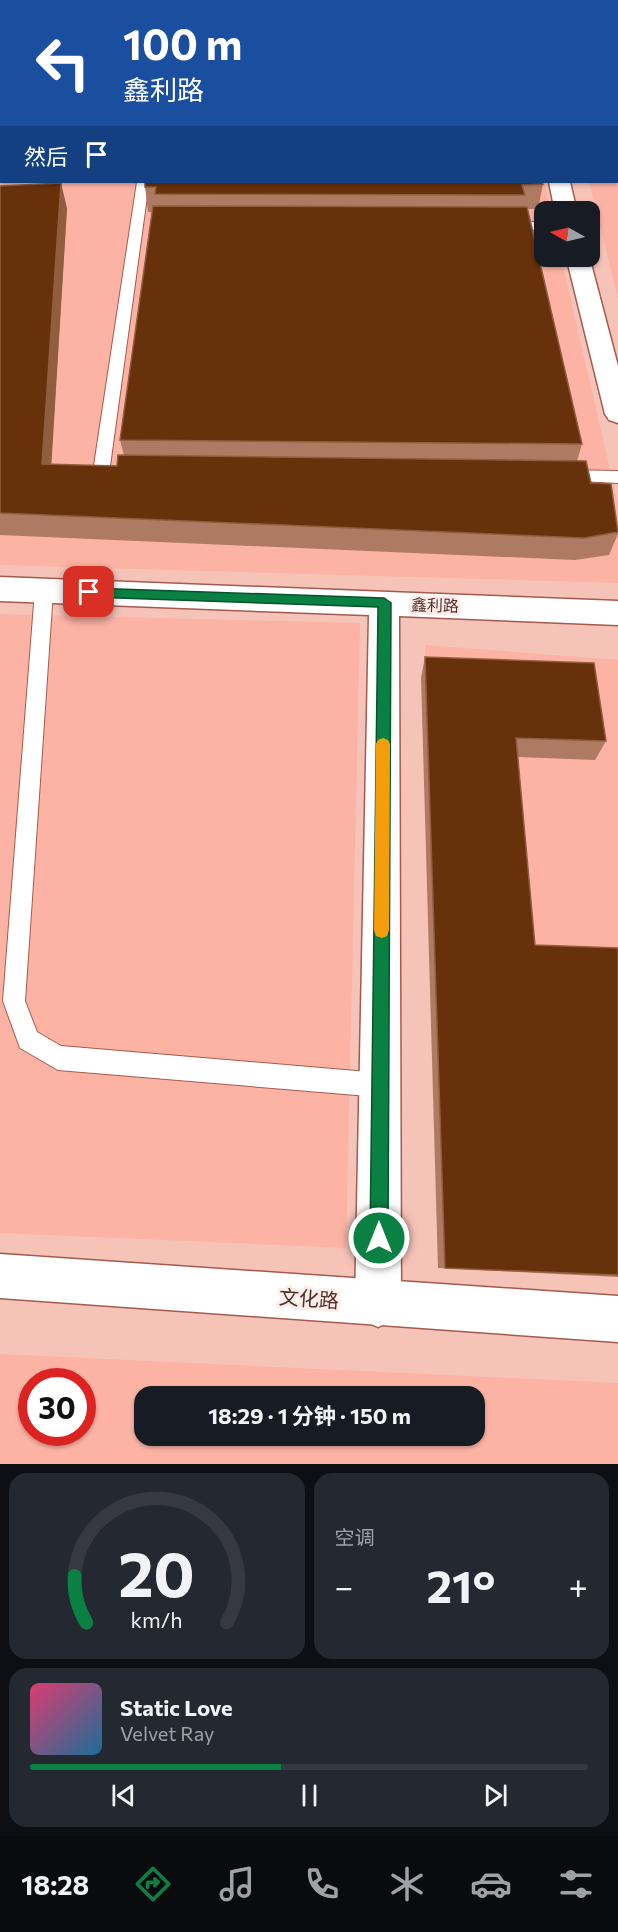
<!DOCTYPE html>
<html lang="zh">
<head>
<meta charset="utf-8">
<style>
	body { margin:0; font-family:Commissioner,"Noto Sans SC",sans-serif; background:#242831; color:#f1f3f6; height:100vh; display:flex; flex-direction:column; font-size:22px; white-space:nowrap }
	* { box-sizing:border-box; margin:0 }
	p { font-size:20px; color:#9ea1a6 }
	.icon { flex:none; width:33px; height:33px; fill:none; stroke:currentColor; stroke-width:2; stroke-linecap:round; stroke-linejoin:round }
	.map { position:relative; height:1464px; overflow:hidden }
	.sheet { display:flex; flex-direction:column; gap:9px; padding:9px; background:#0d0f14; flex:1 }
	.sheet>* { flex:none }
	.hud { position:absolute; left:0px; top:0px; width:618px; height:183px; box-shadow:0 2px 4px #0004; background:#1a4fa0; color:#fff; overflow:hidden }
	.needle { width:39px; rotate:278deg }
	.tools { position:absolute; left:534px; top:201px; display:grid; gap:12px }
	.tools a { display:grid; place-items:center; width:66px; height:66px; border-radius:12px; background:#171b24; box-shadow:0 2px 4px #0004; font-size:30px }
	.speed { position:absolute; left:18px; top:1368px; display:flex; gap:12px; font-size:30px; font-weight:700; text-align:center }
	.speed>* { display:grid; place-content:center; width:78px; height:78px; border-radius:50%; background:#171b24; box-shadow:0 2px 4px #0004; line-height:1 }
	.speed .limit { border:9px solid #d22; background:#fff; color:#111 }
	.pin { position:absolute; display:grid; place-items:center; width:51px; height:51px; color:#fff; margin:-26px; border-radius:12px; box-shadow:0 3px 9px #0006 }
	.me { position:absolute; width:66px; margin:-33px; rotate:0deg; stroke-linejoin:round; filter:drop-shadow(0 0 4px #0008) }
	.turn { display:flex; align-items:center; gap:21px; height:126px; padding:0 24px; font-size:27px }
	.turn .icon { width:78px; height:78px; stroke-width:2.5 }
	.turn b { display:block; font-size:42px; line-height:51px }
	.then { display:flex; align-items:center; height:57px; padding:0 24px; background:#0003; gap:12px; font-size:22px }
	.big { font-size:45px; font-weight:700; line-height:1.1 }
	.sheet .tile { flex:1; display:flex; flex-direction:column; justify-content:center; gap:9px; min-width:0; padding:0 21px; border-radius:18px; background:#242831 }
	.sheet .dial { align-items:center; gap:0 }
	.dial svg { height:156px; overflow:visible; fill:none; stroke:#363941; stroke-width:7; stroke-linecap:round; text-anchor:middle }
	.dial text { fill:#f1f3f6; stroke:none }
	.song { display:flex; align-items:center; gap:18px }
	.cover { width:72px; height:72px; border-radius:9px; background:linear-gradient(135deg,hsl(340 70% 55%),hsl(200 70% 35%)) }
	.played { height:6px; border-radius:3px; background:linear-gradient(90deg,#0b8043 45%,#363941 45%) }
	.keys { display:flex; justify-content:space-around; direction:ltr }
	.heat { display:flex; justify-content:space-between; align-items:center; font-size:33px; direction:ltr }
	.sheet .tiles { flex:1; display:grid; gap:9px; grid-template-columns:1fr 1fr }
	.tile:last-child { grid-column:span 2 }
	.trip { position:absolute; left:134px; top:1386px; width:351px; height:60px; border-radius:18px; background:#171b24; box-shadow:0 2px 4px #0004; font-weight:700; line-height:60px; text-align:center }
	.tab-bar { display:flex; height:96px; justify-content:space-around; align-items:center; background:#090b0e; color:#9ea1a6 }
	.tab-bar .icon { width:42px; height:42px }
	.tab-bar .selected { color:#0b8043 }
	.tab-bar b { font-size:27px; color:#f1f3f6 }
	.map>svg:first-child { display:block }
</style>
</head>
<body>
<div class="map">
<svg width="618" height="1464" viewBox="0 0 618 1464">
	<rect width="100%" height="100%" fill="#f6c3b9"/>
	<g fill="#fcb3a4" fill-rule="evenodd">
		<polygon points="0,173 2,182 544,182 551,211 544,212 544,256 561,257 618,504 618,583 0,565"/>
		<polygon points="617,178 618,178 618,298 589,182 616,182"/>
		<polygon points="0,614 360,623 346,1248 0,1233"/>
		<polygon points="425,645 618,660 618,1265 433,895"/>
		<path d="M0 1354 618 1383V1464H0ZM32 1382H82V1432H32ZM474 1396V1436H144V1396Z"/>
	</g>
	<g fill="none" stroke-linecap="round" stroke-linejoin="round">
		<g stroke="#a55a4d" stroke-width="2">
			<g id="service">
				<path d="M137 182H149L110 466 126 468 128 472 126 476C116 479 105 479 95 476L93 472Z"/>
				<polygon points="505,222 544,222 544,230 500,229 498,226 500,223"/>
				<polygon points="564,470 618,471 618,483 558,480 556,476 558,472"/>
				<polygon points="44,584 50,586 53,591 25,1001 37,1032 61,1046 380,1073 388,1077 392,1085 388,1093 380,1097 58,1070 20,1048 3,1001 35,591 38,586"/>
			</g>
		</g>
		<g stroke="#a55a4d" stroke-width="3">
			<g id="minor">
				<polygon points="549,182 570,182 577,212 555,212"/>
				<polygon points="566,256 589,256 618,366 618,423 609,420 605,414"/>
				<polygon points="0,577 618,601 618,625 399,616 401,1304 394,1320 378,1327 362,1320 355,1304 369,615 0,601"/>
			</g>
		</g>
		<g stroke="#a55a4d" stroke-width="3">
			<polygon id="tertiary" points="0,1254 618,1296 618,1342 0,1298"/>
		</g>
		<g stroke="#a55a4d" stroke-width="3">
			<g id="secondary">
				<polygon points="7,0 25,0 7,2"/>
				<polygon points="0,26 2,26 0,39"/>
			</g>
		</g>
		<g stroke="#7375a3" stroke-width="3">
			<g id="primary">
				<rect x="616" y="115" width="2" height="12"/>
				<rect x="0" y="119" width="2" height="12"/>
				<rect x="616" y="138" width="2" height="12"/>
				<rect x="0" y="142" width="2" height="12"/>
			</g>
		</g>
		<use href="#service" fill="#fff" fill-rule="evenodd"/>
		<use href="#minor" fill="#fff" fill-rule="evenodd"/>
		<use href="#tertiary" fill="#fff" fill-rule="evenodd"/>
		<use href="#secondary" fill="#dae1f7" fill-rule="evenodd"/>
		<use href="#primary" fill="#b6c3ef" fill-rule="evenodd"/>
	</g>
	<g fill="#ae7a62">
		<polygon points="616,10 618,18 618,42 616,48"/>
		<polygon points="543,184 538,209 528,209 582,444 577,461 618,527 618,534 609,555 575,560 0,535 0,186 67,208 51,464 117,466 124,455 120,440 152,212 148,212 145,187"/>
		<polygon points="425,657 606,741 595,760 518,757 535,945 618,948 618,1277 438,1268 421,678"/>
	</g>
	<polygon fill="#915d3f" points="61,183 67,208 50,487 42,464"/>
	<g fill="#66310b" stroke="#915d3f" stroke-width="1.5">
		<polygon points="211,0 250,0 249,2 210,2"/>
		<polygon points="330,0 370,0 370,2 329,2"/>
		<rect x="463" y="0" width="41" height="2"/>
		<rect x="574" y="0" width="41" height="2"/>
		<polygon points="616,10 618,18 618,32 616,32"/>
		<polygon points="145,182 542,182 543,184 522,185 525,195 155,194 156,187 145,187"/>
		<polygon points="61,183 42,464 117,466 118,455 586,461 591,483 611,484 618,532 584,538 0,513 0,186"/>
		<polygon points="153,206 527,207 582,444 120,440"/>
		<polygon points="425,657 594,663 606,741 516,738 535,945 618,948 618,1275 445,1268"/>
	</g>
	<polygon fill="#0b8043" stroke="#07532c" stroke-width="1.5" points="89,588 384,598 391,603 388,1238 385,1245 379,1247 372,1245 370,1238 378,607 89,597 83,592"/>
	<polygon fill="#f59e0b" points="383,738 388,740 390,744 389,930 387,936 382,938 376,936 374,930 376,744 378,740"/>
	<g text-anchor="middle" stroke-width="6" stroke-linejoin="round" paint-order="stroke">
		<g font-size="16" fill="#512f29" stroke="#ffede9">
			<text transform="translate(435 605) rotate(2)" y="6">鑫利路</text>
		</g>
		<g font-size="20" fill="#512f29" stroke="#ffede9">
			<text transform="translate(309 1299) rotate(4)" y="7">文化路</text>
		</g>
	</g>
</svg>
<div class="tools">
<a><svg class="needle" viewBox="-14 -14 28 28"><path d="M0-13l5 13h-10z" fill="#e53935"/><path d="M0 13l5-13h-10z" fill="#9ea1a6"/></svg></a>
</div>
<div class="speed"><div class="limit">30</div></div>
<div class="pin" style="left:89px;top:592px;background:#d93025"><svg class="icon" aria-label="arrive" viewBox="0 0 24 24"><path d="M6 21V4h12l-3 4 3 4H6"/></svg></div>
<svg class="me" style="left:379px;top:1238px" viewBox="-20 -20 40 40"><circle r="17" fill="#0b8043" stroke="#fff" stroke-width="3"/><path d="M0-11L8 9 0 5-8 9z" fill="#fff"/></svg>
<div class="trip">18:29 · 1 分钟 · 150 m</div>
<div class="hud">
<div class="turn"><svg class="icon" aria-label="left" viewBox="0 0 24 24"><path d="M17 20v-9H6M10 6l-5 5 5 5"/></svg><div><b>100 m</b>鑫利路</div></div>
<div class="then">然后<svg class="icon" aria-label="arrive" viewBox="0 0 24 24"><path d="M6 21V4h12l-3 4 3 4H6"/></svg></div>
</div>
</div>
<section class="sheet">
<div class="tiles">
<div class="tile dial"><svg viewBox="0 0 100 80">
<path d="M14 69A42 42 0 1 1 86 69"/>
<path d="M14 69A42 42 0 0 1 8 45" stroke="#0b8043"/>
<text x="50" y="56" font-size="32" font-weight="700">20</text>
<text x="50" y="72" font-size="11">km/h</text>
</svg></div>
<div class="tile"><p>空调</p>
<div class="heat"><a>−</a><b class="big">21°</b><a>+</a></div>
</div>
<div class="tile">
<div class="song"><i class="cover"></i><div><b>Static Love</b><p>Velvet Ray</p></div></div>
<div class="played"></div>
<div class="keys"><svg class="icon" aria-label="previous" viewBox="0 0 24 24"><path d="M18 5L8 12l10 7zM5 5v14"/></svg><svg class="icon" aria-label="pause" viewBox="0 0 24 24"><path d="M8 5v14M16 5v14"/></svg><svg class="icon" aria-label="next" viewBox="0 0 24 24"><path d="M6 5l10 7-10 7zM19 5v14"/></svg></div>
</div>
</div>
</section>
<nav class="tab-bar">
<b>18:28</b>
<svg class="icon selected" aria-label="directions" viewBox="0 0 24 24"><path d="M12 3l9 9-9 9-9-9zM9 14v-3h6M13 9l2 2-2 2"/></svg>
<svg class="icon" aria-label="music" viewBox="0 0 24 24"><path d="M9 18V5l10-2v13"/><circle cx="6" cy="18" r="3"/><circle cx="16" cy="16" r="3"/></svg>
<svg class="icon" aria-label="phone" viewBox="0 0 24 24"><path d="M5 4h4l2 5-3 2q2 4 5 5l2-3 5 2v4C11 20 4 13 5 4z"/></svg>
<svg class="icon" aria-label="climate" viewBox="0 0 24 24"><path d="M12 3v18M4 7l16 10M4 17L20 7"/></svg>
<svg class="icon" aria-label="car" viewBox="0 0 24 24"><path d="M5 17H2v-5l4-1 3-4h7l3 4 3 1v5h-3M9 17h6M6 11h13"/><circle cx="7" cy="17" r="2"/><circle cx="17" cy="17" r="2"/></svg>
<svg class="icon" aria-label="filters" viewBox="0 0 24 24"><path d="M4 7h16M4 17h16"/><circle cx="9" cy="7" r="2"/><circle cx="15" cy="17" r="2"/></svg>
</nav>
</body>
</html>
